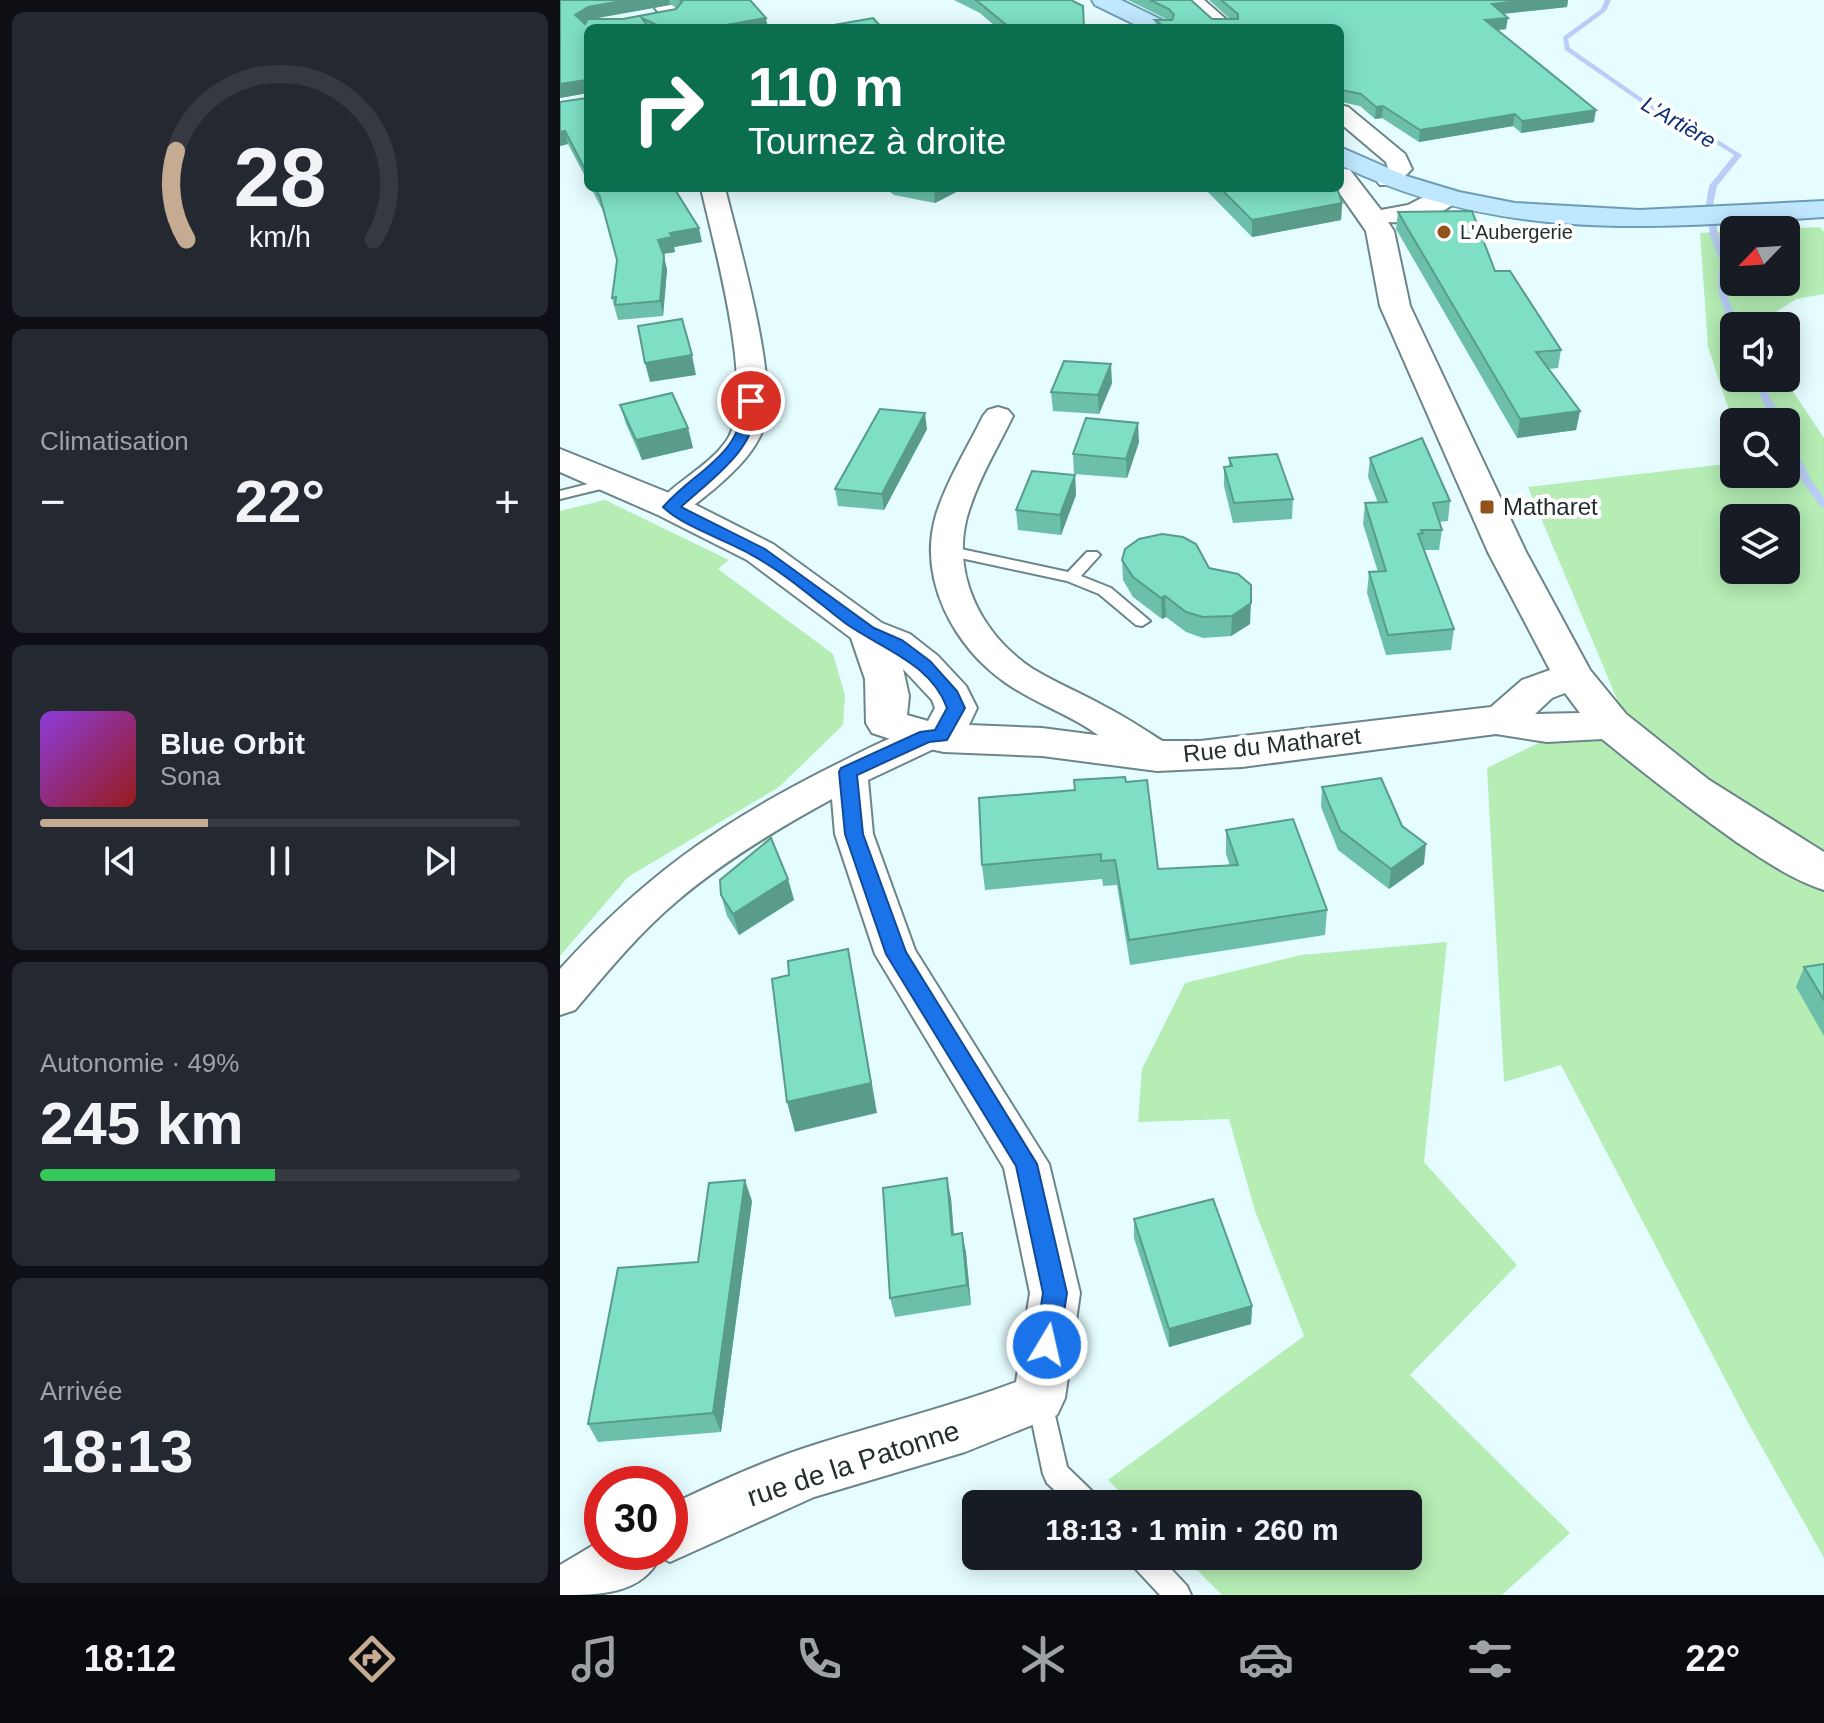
<!DOCTYPE html>
<html lang="fr">
<head>
<meta charset="utf-8">
<style>
	body { margin:0; font-family:Arial,sans-serif; background:#242831; color:#f1f3f6; height:100vh; display:flex; flex-direction:column; font-size:30px; white-space:nowrap }
	* { box-sizing:border-box; margin:0 }
	p { font-size:26px; color:#9ea1a6 }
	.icon { flex:none; width:44px; height:44px; fill:none; stroke:currentColor; stroke-width:2; stroke-linecap:round; stroke-linejoin:round }
	.map { position:relative; flex:1; overflow:hidden }
	.panel { display:flex; flex-direction:column; gap:12px; padding:12px; background:#0d0f14; width:560px }
	.panel>* { flex:none }
	.hud { position:absolute; left:24px; top:24px; width:760px; height:168px; border-radius:12px; box-shadow:0 4px 20px #0003; background:#0b6e4f; color:#fff; overflow:hidden }
	.needle { width:52px; rotate:245deg }
	.buttons { position:absolute; left:1160px; top:216px; display:grid; gap:16px }
	.buttons a { display:grid; place-items:center; width:80px; height:80px; border-radius:12px; background:#171b24; box-shadow:0 4px 20px #0003; font-size:40px }
	.speed { position:absolute; left:24px; top:1466px; display:flex; gap:16px; font-size:40px; font-weight:700; text-align:center }
	.speed>* { display:grid; place-content:center; width:104px; height:104px; border-radius:50%; background:#171b24; box-shadow:0 4px 20px #0003; line-height:1 }
	.speed .limit { border:12px solid #d22; background:#fff; color:#111 }
	.pin { position:absolute; display:grid; place-items:center; width:68px; height:68px; color:#fff; margin:-34px; border:4px solid #fff; border-radius:50%; box-shadow:0 2px 8px #0007 }
	.me { position:absolute; width:88px; margin:-44px; rotate:9deg; stroke-linejoin:round; filter:drop-shadow(0 0 6px #0008) }
	.turn { display:flex; align-items:center; gap:28px; height:168px; padding:0 32px; font-size:36px }
	.turn .icon { width:104px; height:104px; stroke-width:2.5 }
	.turn b { display:block; font-size:56px; line-height:68px }
	.big { font-size:60px; font-weight:800; line-height:1.1 }
	.panel .tile { flex:1; display:flex; flex-direction:column; justify-content:center; gap:12px; min-width:0; padding:0 28px; border-radius:12px; background:#242831 }
	.panel .dial { align-items:center; gap:0 }
	.dial svg { height:208px; overflow:visible; fill:none; stroke:#363941; stroke-width:7; stroke-linecap:round; text-anchor:middle }
	.dial text { fill:#f1f3f6; stroke:none }
	.song { display:flex; align-items:center; gap:24px }
	.cover { width:96px; height:96px; border-radius:12px; background:linear-gradient(135deg,hsl(270 70% 55%),hsl(0 70% 35%)) }
	.played { height:8px; border-radius:4px; background:linear-gradient(90deg,#c6ab93 35%,#363941 35%) }
	.keys { display:flex; justify-content:space-around; direction:ltr }
	.heat { display:flex; justify-content:space-between; align-items:center; font-size:44px; direction:ltr }
	.charge { height:12px; border-radius:6px; background:linear-gradient(90deg,#34c759 49%,#363941 0) }
	.trip { position:absolute; left:402px; top:1490px; width:460px; height:80px; border-radius:12px; background:#171b24; box-shadow:0 4px 20px #0003; font-weight:800; line-height:80px; text-align:center }
	.dock { display:flex; height:128px; justify-content:space-around; align-items:center; background:#090b0e; color:#9ea1a6 }
	.dock .icon { width:56px; height:56px }
	.dock .current { color:#c6ab93 }
	.dock b { font-size:36px; color:#f1f3f6 }
	main { display:flex; flex:1; min-height:0 }
	.map>svg:first-child { display:block }
</style>
</head>
<body>
<main>
<section class="panel">
<div class="tile dial"><svg viewBox="0 0 100 80">
<path d="M14 69A42 42 0 1 1 86 69"/>
<path d="M14 69A42 42 0 0 1 10 35" stroke="#c6ab93"/>
<text x="50" y="56" font-size="32" font-weight="700">28</text>
<text x="50" y="72" font-size="11">km/h</text>
</svg></div>
<div class="tile"><p>Climatisation</p>
<div class="heat"><a>−</a><b class="big">22°</b><a>+</a></div>
</div>
<div class="tile">
<div class="song"><i class="cover"></i><div><b>Blue Orbit</b><p>Sona</p></div></div>
<div class="played"></div>
<div class="keys"><svg class="icon" aria-label="previous" viewBox="0 0 24 24"><path d="M18 5L8 12l10 7zM5 5v14"/></svg><svg class="icon" aria-label="pause" viewBox="0 0 24 24"><path d="M8 5v14M16 5v14"/></svg><svg class="icon" aria-label="next" viewBox="0 0 24 24"><path d="M6 5l10 7-10 7zM19 5v14"/></svg></div>
</div>
<div class="tile"><p>Autonomie · 49%</p><b class="big">245 km</b><div class="charge"></div></div>
<div class="tile"><p>Arrivée</p><b class="big">18:13</b></div>
</section>
<div class="map">
<svg width="1264" height="1595" viewBox="0 0 1264 1595">
	<rect width="100%" height="100%" fill="#e6fdff"/>
	<g fill="#b5edb5" fill-rule="evenodd">
		<path d="M1260 227 1264 232V294L1236 299 1194 326H1174V378H1224L1264 438V1558L1186 1419 1001 1065 944 1082 927 768 1059 704 968 487 1174 463V474H1226V422H1174V425L1148 347 1140 233 1174 231V282H1226V230H1195ZM1174 518H1226V570H1174Z"/>
		<polygon points="45,500 169,560 158,569 273,654 285,695 283,725 219,787 68,877 0,956 0,511"/>
		<polygon points="887,942 864,1162 957,1265 850,1375 1010,1533 942,1595 662,1595 623,1556 848,1556 848,1504 572,1504 548,1480 744,1336 695,1211 669,1119 578,1122 582,1069 625,983 741,955"/>
	</g>
	<g fill="none" stroke-linecap="round" stroke-linejoin="round">
		<g fill="#b9cef6" fill-rule="evenodd">
			<polygon points="1045,0 1051,0 1046,11 1008,39 1010,48 1096,108 1129,122 1182,155 1157,186 1153,204 1158,235 1168,261 1166,279 1167,295 1179,326 1174,326 1174,328 1167,318 1159,295 1158,279 1160,261 1150,235 1146,204 1149,186 1174,155 1125,124 1092,110 1005,50 1003,37 1041,9"/>
			<polygon points="1192,378 1200,378 1223,422 1213,422"/>
			<path d="M1226 436 1231 439 1251 480 1264 498V508L1261 507C1246 486 1226 463 1226 436Z"/>
		</g>
		<g stroke="#6c8588" stroke-width="4">
			<g id="lane">
				<polygon points="52,478 59,482 57,485 0,499 0,491"/>
				<polygon points="387,546 508,572 527,552 537,552 540,555 521,576 551,588 590,621 582,626 576,625 539,594 507,581 382,554 382,548"/>
				<polygon points="479,1386 488,1390 491,1398 507,1467 536,1495 540,1504 509,1504 487,1483 483,1474 467,1398 470,1390"/>
				<polygon points="568,1556 599,1556 627,1586 631,1595 600,1595 572,1565"/>
			</g>
		</g>
		<g stroke="#6c8588" stroke-width="4">
			<g id="street">
				<polygon points="88,0 109,0 133,28 112,28"/>
				<polygon points="622,0 644,0 676,28 654,28"/>
				<polygon points="780,105 788,107 845,154 852,169 836,185 820,185 816,180 828,168 826,162 780,123"/>
				<path d="M141 188H165C178 242 217 373 205 423 198 450 173 473 153 490 136 503 122 519 100 514L95 507C113 482 148 468 167 440 197 396 153 242 141 188Z"/>
				<path d="M438 407 448 410 453 416C437 449 417 481 407 517 391 577 423 636 473 669 496 683 521 693 544 706 568 718 589 733 612 747L618 756 612 765C580 774 548 739 521 724 497 710 470 700 446 683 394 647 357 579 376 515 387 480 407 449 423 416L428 410Z"/>
				<path d="M367 725 380 728 385 737 380 746 308 780 313 834 355 950 489 1164 520 1293 505 1398 497 1415 405 1452 254 1497 110 1562 100 1557C82 1595 38 1595 0 1595V1565L42 1540V1552H110V1505C158 1482 206 1460 257 1444 323 1423 390 1407 456 1382L470 1293 444 1168 315 954 275 834 272 799C217 829 164 861 117 901 79 933 47 972 15 1010L0 1015V969C82 878 158 824 267 769 298 754 333 734 367 725Z"/>
			</g>
		</g>
		<g stroke="#6c8588" stroke-width="4">
			<path id="secondary" d="M780 168 790 170 821 210 848 205 875 191 885 189 895 191 899 197C885 217 851 224 828 222L834 231 850 306 966 552 1030 670 1066 714 1149 780 1264 852V890C1233 880 1205 861 1178 843 1131 810 1086 775 1042 739L987 742 936 734 682 767 597 771 482 756 384 752 346 744 312 733 306 723 305 679 291 638 187 560 98 515 0 472V449L124 499 213 544 322 623 350 634 378 656 406 686 417 708 409 725 482 728 582 741H640L931 707 962 680 990 670 928 552 820 306 806 231 776 188H780ZM343 669 372 700 375 708 368 721 347 715 349 696ZM1005 693 1020 713 975 714 992 698Z"/>
		</g>
		<g stroke="#6d9cb4" stroke-width="4">
			<g id="primary">
				<polygon points="532,0 561,0 608,23 612,28 582,28 535,5"/>
				<path d="M780 147 846 176 899 192 955 203 1079 210 1264 201V217C1093 229 939 242 780 165Z"/>
			</g>
		</g>
		<use href="#lane" fill="#fff" fill-rule="evenodd"/>
		<use href="#street" fill="#fff" fill-rule="evenodd"/>
		<use href="#secondary" fill="#fff" fill-rule="evenodd"/>
		<use href="#primary" fill="#bfe7fd" fill-rule="evenodd"/>
	</g>
	<g fill="#6cc0a9" fill-rule="evenodd">
		<path d="M0 0H190L208 28H28V182L8 144 0 146V102L27 98V93L0 98ZM110 5 118 7 116 9 63 19H33Z"/>
		<polygon points="394,0 511,0 524,28 437,28 420,13"/>
		<polygon points="568,0 631,0 652,19 670,19 649,0 1008,0 1007,7 943,14 946,29 937,30 1034,122 961,133 953,126 859,142 822,118 815,119 800,106 781,102 780,28 596,28 595,20 608,20"/>
		<polygon points="31,188 114,188 142,242 114,247 115,252 103,254 107,270 103,316 58,320 52,298 57,261 43,211"/>
		<polygon points="325,188 404,188 375,203 334,195"/>
		<polygon points="644,188 777,188 782,203 781,220 692,237"/>
		<polygon points="838,212 935,271 1001,350 998,368 989,369 1020,411 1016,430 957,438 836,229"/>
		<polygon points="552,383 539,414 493,411 491,392"/>
		<polygon points="60,405 128,428 133,448 82,460 66,424"/>
		<polygon points="367,429 324,510 278,506 275,489"/>
		<polygon points="579,442 567,478 514,474 513,454"/>
		<polygon points="669,458 733,499 732,519 673,523 664,486 664,467 669,466"/>
		<polygon points="810,458 890,501 888,521 879,522 882,530 879,550 864,550 894,629 891,650 826,655 807,593 809,572 818,572 803,524 805,503 818,503 808,477"/>
		<polygon points="515,475 516,495 501,535 458,530 456,510"/>
		<polygon points="562,560 649,568 690,624 671,636 643,638 626,632 606,617 602,619 573,597 563,580"/>
		<polygon points="514,780 566,782 598,869 670,866 666,854 666,830 767,910 765,935 570,965 557,885 543,886 542,879 425,890 422,865 514,790"/>
		<polygon points="762,787 864,864 829,889 778,850 761,807"/>
		<polygon points="228,879 234,900 179,935 167,916 161,895"/>
		<polygon points="1264,964 1264,1036 1236,987 1244,967"/>
		<polygon points="391,1198 394,1234 402,1233 406,1253 411,1305 335,1317 330,1298"/>
		<polygon points="192,1201 161,1432 38,1442 28,1424 138,1262"/>
		<polygon points="574,1219 692,1306 691,1324 609,1347 574,1238"/>
	</g>
	<g fill="#589c89">
		<polygon points="67,0 109,0 110,5 30,19 18,27 15,15 28,7"/>
		<polygon points="968,0 1008,0 1007,7 931,15 932,4"/>
		<polygon points="206,18 208,28 149,28"/>
		<polygon points="948,18 946,29 924,32 925,20"/>
		<polygon points="27,80 28,93 0,98 0,84"/>
		<polygon points="823,106 822,118 815,119 816,107"/>
		<polygon points="1036,110 1034,122 961,133 962,121"/>
		<polygon points="955,114 953,126 859,142 860,130"/>
		<polygon points="5,131 8,144 0,146 0,132"/>
		<polygon points="374,188 404,188 375,203"/>
		<polygon points="782,203 781,220 692,237 692,220"/>
		<polygon points="139,228 142,242 114,247 115,252 102,254 98,240 110,233"/>
		<polygon points="104,256 107,270 103,316 100,301"/>
		<polygon points="132,355 136,375 90,382 85,363"/>
		<polygon points="551,364 552,383 539,414 538,395"/>
		<polygon points="1020,411 1016,430 957,438 960,419"/>
		<polygon points="365,413 367,429 324,510 322,494"/>
		<polygon points="578,423 579,442 567,478 566,459"/>
		<polygon points="128,428 133,448 82,460 76,440"/>
		<polygon points="515,475 516,495 501,535 500,515"/>
		<polygon points="605,596 606,617 602,619 601,598"/>
		<polygon points="691,603 690,624 671,636 672,616"/>
		<polygon points="866,844 864,864 829,889 831,869"/>
		<polygon points="228,879 234,900 179,935 173,914"/>
		<polygon points="288,949 294,980 317,1113 235,1132 227,1102"/>
		<polygon points="387,1178 391,1198 395,1255 392,1235"/>
		<polygon points="185,1180 192,1201 161,1432 153,1413"/>
		<polygon points="402,1233 406,1253 411,1305 407,1285"/>
		<polygon points="692,1306 691,1324 609,1347 609,1329"/>
	</g>
	<g fill="#7edfc4" stroke="#589c89" stroke-width="2">
		<polygon points="0,0 67,0 28,7 15,15 25,24 28,19 63,19 116,9 122,2 120,0 190,0 206,18 149,28 103,28 82,18 89,28 28,28 28,175 5,131 0,132 0,102 27,98 27,80 0,84"/>
		<polygon points="416,0 511,0 523,6 524,28 450,28"/>
		<polygon points="590,0 631,0 652,19 678,19 678,14 661,0 968,0 932,4 948,18 925,20 1036,110 962,121 955,114 860,130 823,106 816,107 801,94 781,90 780,93 780,28 606,28 595,20 612,20 614,15 609,9"/>
		<polygon points="313,18 322,28 257,28"/>
		<polygon points="35,188 114,188 139,228 110,233 112,237 98,240 104,256 100,301 55,305 56,297 52,298 57,260 40,197"/>
		<polygon points="660,188 777,188 782,203 692,220"/>
		<polygon points="912,211 935,271 950,271 1001,350 976,352 1020,411 960,419 838,212"/>
		<polygon points="122,319 132,355 85,363 78,326"/>
		<polygon points="504,361 551,364 538,395 491,392"/>
		<polygon points="112,393 128,428 76,440 60,405"/>
		<polygon points="320,409 365,413 322,494 275,489"/>
		<polygon points="526,418 578,423 566,459 513,454"/>
		<polygon points="862,438 890,501 873,503 882,530 861,530 863,533 858,534 894,629 828,635 809,572 826,571 805,503 827,502 810,458"/>
		<polygon points="717,454 733,499 674,503 664,467 672,466 669,458"/>
		<polygon points="472,471 515,475 500,515 456,510"/>
		<polygon points="602,534 623,537 636,544 649,568 678,574 691,585 691,603 672,616 643,617 626,612 605,596 601,598 573,577 562,560 565,549 579,539"/>
		<polygon points="565,777 566,782 587,780 598,869 678,865 666,830 733,819 767,910 569,940 555,860 541,861 541,854 422,865 419,798 515,790 514,780"/>
		<polygon points="821,778 842,826 866,844 831,869 780,830 762,787"/>
		<polygon points="211,838 228,879 173,914 161,895 160,880"/>
		<polygon points="288,949 311,1083 227,1102 212,979 229,975 228,961"/>
		<polygon points="1264,964 1264,1000 1244,967"/>
		<polygon points="387,1178 392,1235 402,1233 407,1285 330,1298 323,1188"/>
		<polygon points="185,1180 153,1413 28,1424 58,1268 138,1262 149,1183"/>
		<polygon points="653,1199 692,1306 609,1329 574,1219"/>
	</g>
	<path fill="#1a73e8" stroke="#114b97" stroke-width="2" d="M191 397 198 401C196 450 155 476 121 507L205 549 314 628 342 640 370 661 397 691 405 708 387 740 369 742 297 775 303 834 346 952 477 1164 507 1293 499 1345 496 1353 487 1357 479 1353 475 1345 483 1293 456 1166 326 954 285 834 279 772 281 768 360 732 375 730 387 708C371 663 320 648 285 623 255 600 224 572 190 554 166 540 122 526 103 507 135 470 181 457 184 401Z"/>
	<g fill="#92521b" stroke="#fff" stroke-width="3">
		<circle cx="884" cy="232" r="8"/>
		<rect x="919" y="499" width="16" height="16" rx="4"/>
	</g>
	<g text-anchor="middle" stroke-width="8" stroke-linejoin="round" paint-order="stroke">
		<g font-size="20" fill="#242e2f" stroke="#fff" text-anchor="start">
			<text x="900" y="239">L'Aubergerie</text>
		</g>
		<g font-size="22" font-style="italic" fill="#0c2f77" stroke="#fff">
			<text transform="translate(1119 122) rotate(30)" y="8">L'Artière</text>
		</g>
		<g font-size="24" fill="#242e2f" stroke="#fff" text-anchor="start">
			<text x="943" y="515">Matharet</text>
		</g>
		<g font-size="24" fill="#242e2f" stroke="#fff">
			<text transform="translate(712 745) rotate(-6)" y="8">Rue du Matharet</text>
		</g>
		<g font-size="28" fill="#242e2f" stroke="#fff">
			<text transform="translate(293 1463) rotate(-18)" y="10">rue de la Patonne</text>
		</g>
	</g>
</svg>
<div class="buttons">
<a><svg class="needle" viewBox="-14 -14 28 28"><path d="M0-13l5 13h-10z" fill="#e53935"/><path d="M0 13l5-13h-10z" fill="#9ea1a6"/></svg></a>
<a><svg class="icon" aria-label="sound" viewBox="0 0 24 24"><path d="M4 9h4l5-4v14l-5-4H4zM17 9q2 3 0 6"/></svg></a>
<a><svg class="icon" aria-label="search" viewBox="0 0 24 24"><circle cx="10" cy="10" r="6"/><path d="M15 15l6 6"/></svg></a>
<a><svg class="icon" aria-label="layers" viewBox="0 0 24 24"><path d="M12 4l9 5-9 5-9-5zM3 14l9 5 9-5"/></svg></a>
</div>
<div class="speed"><div class="limit">30</div></div>
<div class="pin" style="left:191px;top:401px;background:#d93025"><svg class="icon" aria-label="arrive" viewBox="0 0 24 24"><path d="M6 21V4h12l-3 4 3 4H6"/></svg></div>
<svg class="me" style="left:487px;top:1345px" viewBox="-20 -20 40 40"><circle r="17" fill="#1a73e8" stroke="#fff" stroke-width="3"/><path d="M0-11L8 9 0 5-8 9z" fill="#fff"/></svg>
<div class="trip">18:13 · 1 min · 260 m</div>
<div class="hud">
<div class="turn"><svg class="icon" aria-label="right" viewBox="0 0 24 24"><path d="M7 20v-9h11M14 6l5 5-5 5"/></svg><div><b>110 m</b>Tournez à droite</div></div>
</div>
</div>
</main>
<nav class="dock">
<b>18:12</b>
<svg class="icon current" aria-label="directions" viewBox="0 0 24 24"><path d="M12 3l9 9-9 9-9-9zM9 14v-3h6M13 9l2 2-2 2"/></svg>
<svg class="icon" aria-label="music" viewBox="0 0 24 24"><path d="M9 18V5l10-2v13"/><circle cx="6" cy="18" r="3"/><circle cx="16" cy="16" r="3"/></svg>
<svg class="icon" aria-label="phone" viewBox="0 0 24 24"><path d="M5 4h4l2 5-3 2q2 4 5 5l2-3 5 2v4C11 20 4 13 5 4z"/></svg>
<svg class="icon" aria-label="climate" viewBox="0 0 24 24"><path d="M12 3v18M4 7l16 10M4 17L20 7"/></svg>
<svg class="icon" aria-label="car" viewBox="0 0 24 24"><path d="M5 17H2v-5l4-1 3-4h7l3 4 3 1v5h-3M9 17h6M6 11h13"/><circle cx="7" cy="17" r="2"/><circle cx="17" cy="17" r="2"/></svg>
<svg class="icon" aria-label="filters" viewBox="0 0 24 24"><path d="M4 7h16M4 17h16"/><circle cx="9" cy="7" r="2"/><circle cx="15" cy="17" r="2"/></svg>
<b>22°</b>
</nav>
</body>
</html>
